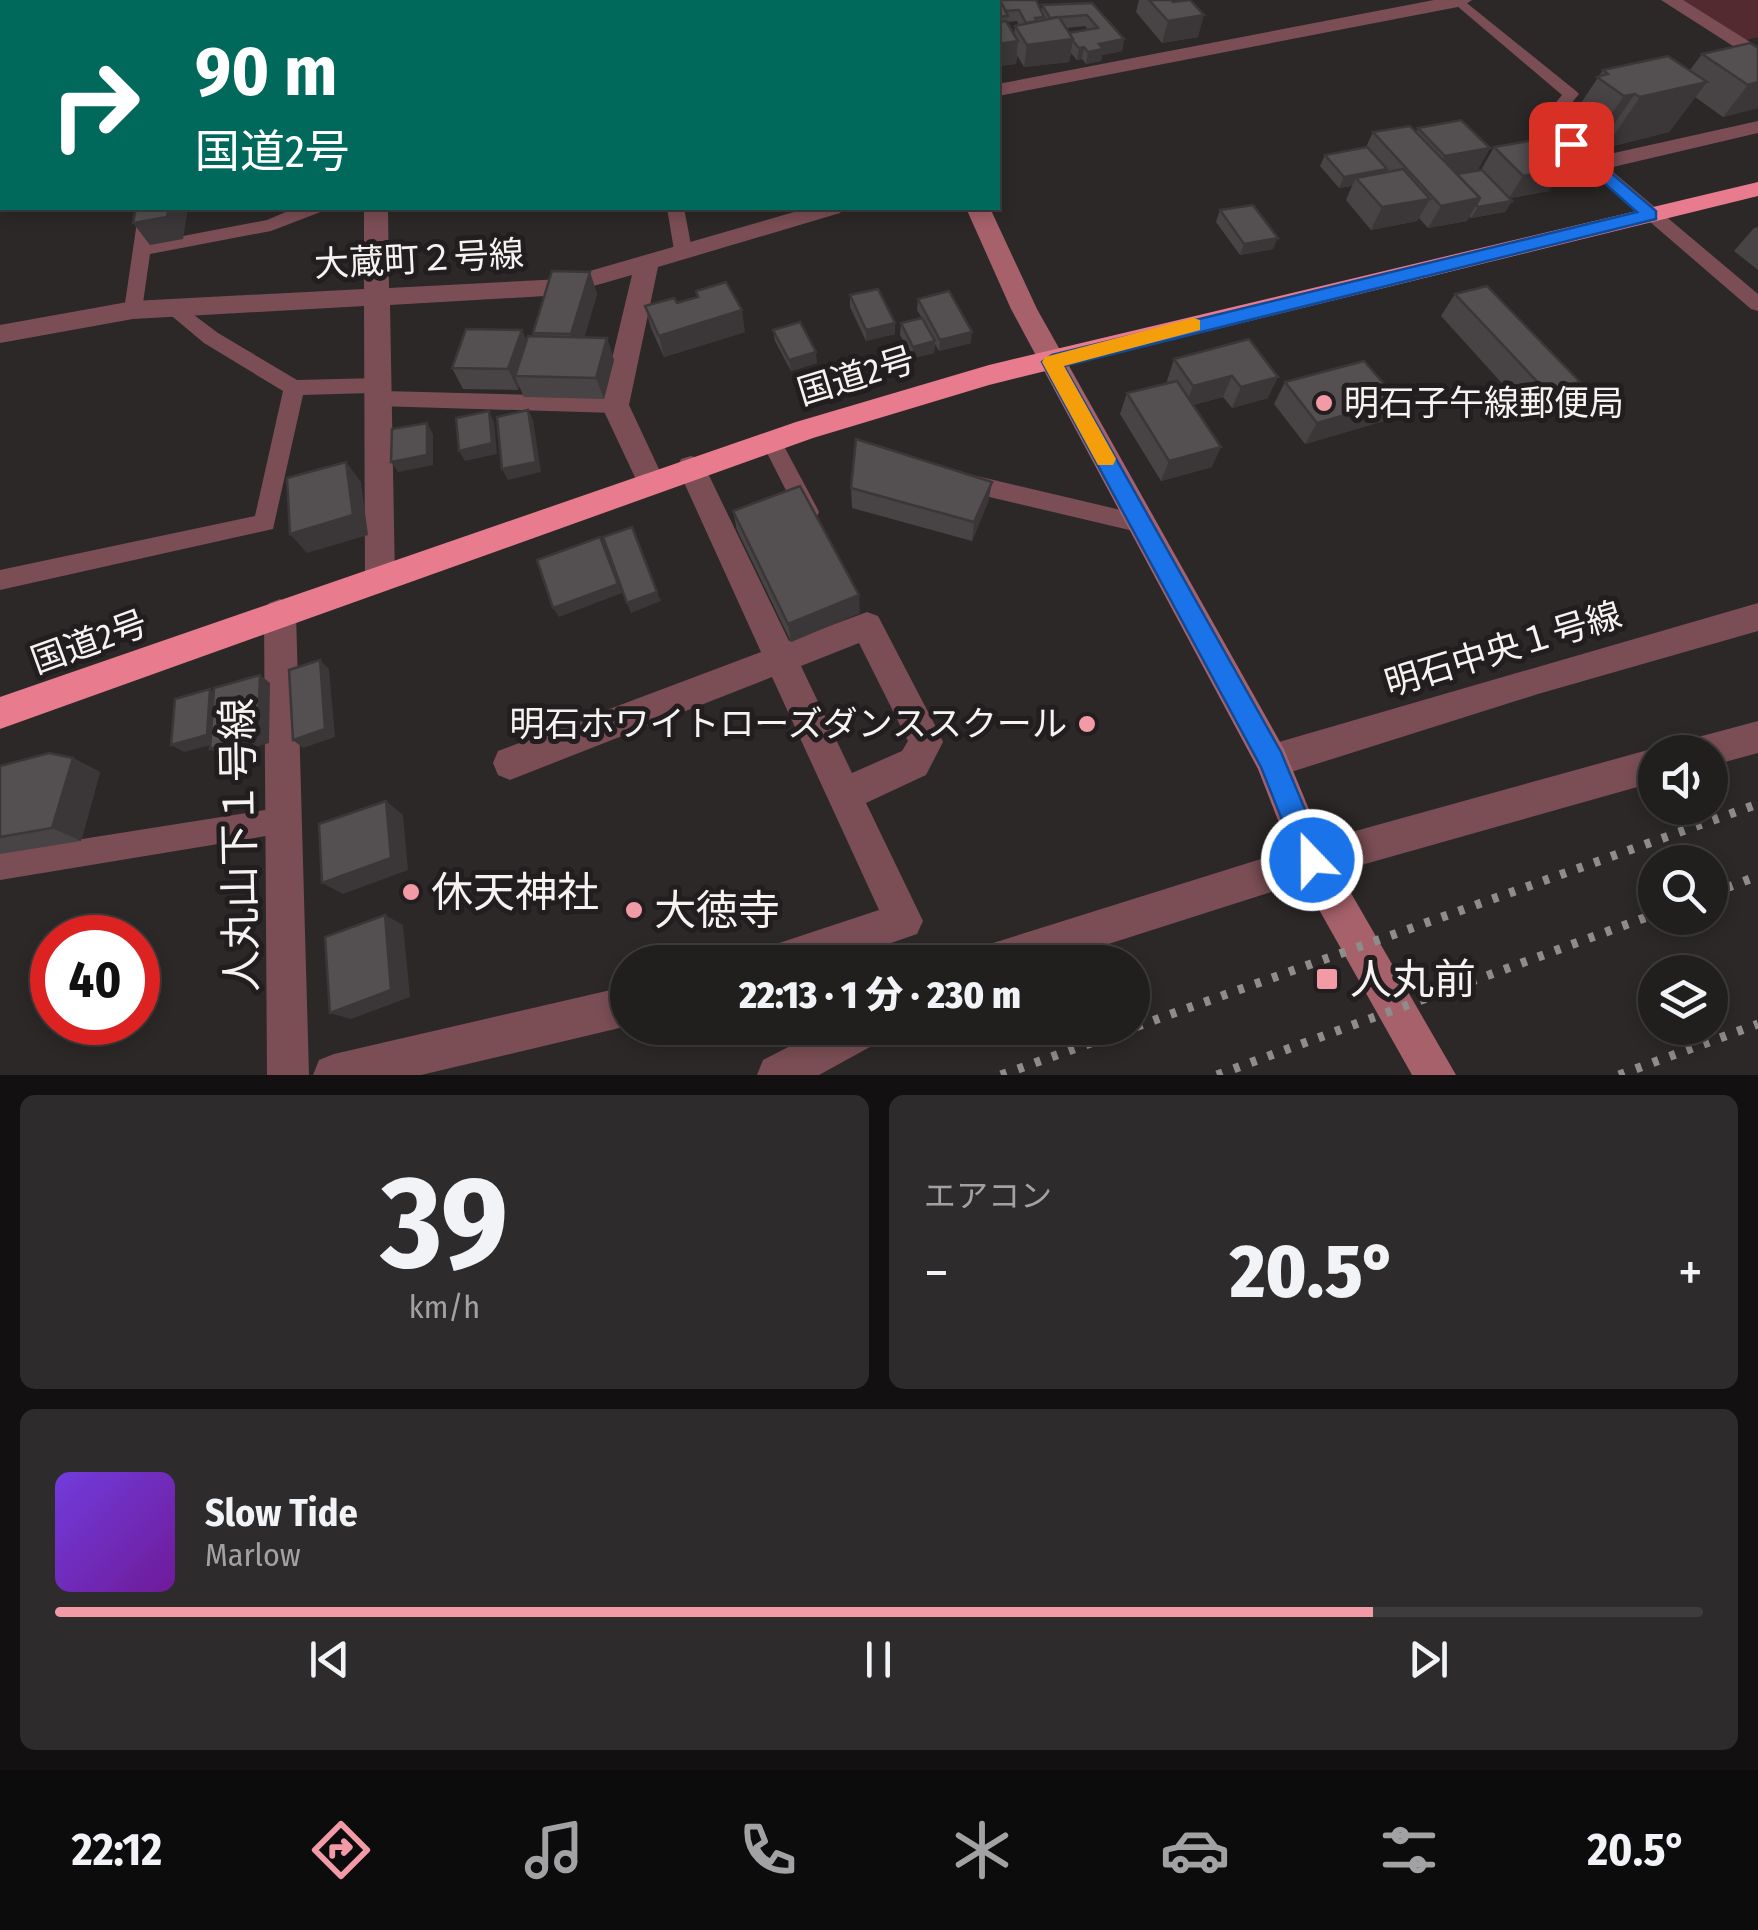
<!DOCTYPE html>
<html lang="ja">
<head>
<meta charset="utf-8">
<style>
	body { margin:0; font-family:"Fira Sans Condensed","Noto Sans JP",sans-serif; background:#2d2b2b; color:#f1f3f6; height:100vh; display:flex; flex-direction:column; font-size:38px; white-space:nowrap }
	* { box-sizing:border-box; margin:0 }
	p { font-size:32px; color:#a2a2a4 }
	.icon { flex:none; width:55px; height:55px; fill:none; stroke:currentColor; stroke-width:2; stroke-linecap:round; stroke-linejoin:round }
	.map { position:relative; height:1075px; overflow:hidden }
	.sheet { display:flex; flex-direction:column; gap:20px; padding:20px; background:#121010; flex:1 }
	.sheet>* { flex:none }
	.guide { position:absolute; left:0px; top:0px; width:1000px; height:210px; box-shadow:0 5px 15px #0003,0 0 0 2px #3e3c3c; background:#00695c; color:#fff; overflow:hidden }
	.fabs { position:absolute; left:1638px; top:735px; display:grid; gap:20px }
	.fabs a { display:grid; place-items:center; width:90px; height:90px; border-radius:50%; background:#211e1e; box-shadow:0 5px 15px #0003,0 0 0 2px #3e3c3c; font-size:50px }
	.speed { position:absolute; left:30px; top:915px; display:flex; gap:20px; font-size:50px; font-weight:700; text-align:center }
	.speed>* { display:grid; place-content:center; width:130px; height:130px; border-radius:50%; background:#211e1e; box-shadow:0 5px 15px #0003,0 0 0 2px #3e3c3c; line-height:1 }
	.speed .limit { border:15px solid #d22; background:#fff; color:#111 }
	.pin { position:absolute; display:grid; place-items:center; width:85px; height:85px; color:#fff; margin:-42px; border-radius:20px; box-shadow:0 5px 15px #0006 }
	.me { position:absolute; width:110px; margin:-55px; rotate:338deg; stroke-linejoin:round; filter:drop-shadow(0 0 8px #0008) }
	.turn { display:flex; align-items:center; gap:35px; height:210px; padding:0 30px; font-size:45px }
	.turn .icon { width:130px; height:130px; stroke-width:2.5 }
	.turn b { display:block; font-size:70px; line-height:85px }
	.big { font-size:75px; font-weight:800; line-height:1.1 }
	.sheet .widget { flex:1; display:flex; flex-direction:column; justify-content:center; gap:15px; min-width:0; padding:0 35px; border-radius:15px; background:#2d2b2b }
	.sheet .dial { align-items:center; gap:0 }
	.dial b { font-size:130px; line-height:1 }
	.song { display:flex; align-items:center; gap:30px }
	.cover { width:120px; height:120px; border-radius:15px; background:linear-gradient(135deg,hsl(260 70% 55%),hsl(280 70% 35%)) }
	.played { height:10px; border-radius:5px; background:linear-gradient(90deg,#f39aa7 80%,#3e3c3c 80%) }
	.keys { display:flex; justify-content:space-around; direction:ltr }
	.heat { display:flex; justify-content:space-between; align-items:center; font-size:55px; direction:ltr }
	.sheet .tiles { flex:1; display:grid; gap:20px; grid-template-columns:1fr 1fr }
	.widget:last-child { grid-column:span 2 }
	.trip { position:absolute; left:610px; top:945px; width:540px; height:100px; border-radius:50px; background:#211e1e; box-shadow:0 5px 15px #0003,0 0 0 2px #3e3c3c; font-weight:800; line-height:100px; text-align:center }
	.menu { display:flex; height:160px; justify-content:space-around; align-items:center; background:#0d0c0c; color:#a2a2a4 }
	.menu .icon { width:70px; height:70px }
	.menu .active { color:#f39aa7 }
	.menu b { font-size:45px; color:#f1f3f6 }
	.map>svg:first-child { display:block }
</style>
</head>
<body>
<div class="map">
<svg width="1758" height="1075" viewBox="0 0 1758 1075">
	<rect width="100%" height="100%" fill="#2c2828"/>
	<polygon fill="#542a31" points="1675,0 1758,0 1758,37 1738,42"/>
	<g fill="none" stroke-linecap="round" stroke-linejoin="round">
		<g fill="#7a4e54" fill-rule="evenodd">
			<rect x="422" y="0" width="14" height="2"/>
			<polygon points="1450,0 1463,0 1576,91 1579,94 1555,123 1758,294 1758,311 1751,309 1540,127 1538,124 1562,95"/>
			<polygon points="139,208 157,208 152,242 267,220 295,208 331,208 271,231 150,254 142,310 133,317 124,310"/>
			<polygon points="667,208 684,208 692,250 689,254 677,254 674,250"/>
			<polygon points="174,300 218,333 297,380 377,378 387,385 383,391 615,397 625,405 615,413 377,406 370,403 367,398 370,393 303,395 273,529 0,590 0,570 255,516 283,391 204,343 167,312 167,302"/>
			<polygon points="771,433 778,435 816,506 819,512 816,518 800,518 761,441"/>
			<polygon points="960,472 1142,515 1150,518 1153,524 1150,530 1142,533 960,490 949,481"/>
			<polygon points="284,807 294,811 297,820 294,829 284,833 0,880 0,852"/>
		</g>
		<g fill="#7a4e54" fill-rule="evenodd">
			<polygon points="1434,0 1472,0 1463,6 998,96 998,84"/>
			<polygon points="1661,0 1683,0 1758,47 1758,62"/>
			<rect x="0" y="108" width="2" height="12"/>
			<polygon points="1758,121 1758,133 1596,171 1585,164 1596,157"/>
			<polygon points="364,208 388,208 389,288 562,279 808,208 844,208 840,213 658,267 629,405 665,482 661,490 651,493 641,490 601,405 632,275 562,295 390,305 395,579 391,588 380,592 369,588 365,579 364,306 133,319 0,343 0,325 133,301 364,289"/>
			<path d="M691 456 701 459 789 641 867 612 878 616 938 731 943 742 926 775 866 803 923 921 917 934 836 962H759L764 948 879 910 772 677 510 780 498 775 493 763 498 751 761 652 677 467 681 459ZM859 643 908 741 902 751 852 773 801 666Z"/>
			<polygon points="280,599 291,603 296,613 309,1075 267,1075 264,613 269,603"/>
			<polygon points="1758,603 1758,631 1538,694 1272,778 1260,773 1255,761 1260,749 1272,744"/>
			<polygon points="1758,721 1758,753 1710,766 1710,752 1682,752 1687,740"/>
			<polygon points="1655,748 1666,752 1655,752 1655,782 1312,879 1052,962 974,962 979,948 993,943 1312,843"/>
			<polygon points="628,986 628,1026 421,1075 313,1075 319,1060 334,1054"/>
			<polygon points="825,1028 885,1028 879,1042 819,1075 757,1075 763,1060"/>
		</g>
		<g fill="#a6616b" fill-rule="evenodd">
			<polygon points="886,0 904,0 905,2 887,2"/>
			<polygon points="966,208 990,208 1037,309 1284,749 1325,848 1456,1075 1412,1075 1299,874 1258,769 1011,309"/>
		</g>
		<polygon fill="#e87c8e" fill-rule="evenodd" points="1758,182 1758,196 989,385 813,438 0,729 0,697 796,422 989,365"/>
		<g stroke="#908c8c" stroke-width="9" stroke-dasharray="6 12" stroke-linecap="butt">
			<polyline points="1710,894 1758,876"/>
			<polyline points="1001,1075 1758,804"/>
			<polyline points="1217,1075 1655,914"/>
			<polyline points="1619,1075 1758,1024"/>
		</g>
	</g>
	<g fill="#484445" fill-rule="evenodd">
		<polygon points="779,0 845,0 845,2 780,2"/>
		<path d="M994 0H1036L1042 11V5L1092 3 1124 39 1122 51 1102 55 1101 61 1086 64 1082 59 1077 60 1071 53 1069 62 1024 67 1017 55 1016 64 998 66V2H994ZM1017 21 1019 25 1015 26 1014 34 1007 22ZM1085 26 1088 30 1069 33 1066 28Z"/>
		<polygon points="1139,0 1171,0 1198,37 1162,43 1136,12"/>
		<polygon points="1758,48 1758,108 1723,117 1695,97 1669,132 1605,148 1600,144 1589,146 1565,127 1603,70 1690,70 1702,54"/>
		<polygon points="1418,128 1490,148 1477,171 1481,170 1494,147 1565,168 1549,191 1510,198 1512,201 1505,212 1471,218 1469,217 1467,221 1428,228 1419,218 1417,221 1371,230 1346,200 1352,186 1339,188 1320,166 1325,155 1366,147 1373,132 1416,132"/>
		<polygon points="1220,210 1273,249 1240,255 1216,222"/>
		<polygon points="1758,227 1758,270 1734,251 1754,228"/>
		<polygon points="590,272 597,294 584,338 607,338 614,360 604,399 524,397 519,386 518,390 463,389 452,368 522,330 526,341 534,337 533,333"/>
		<polygon points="696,291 745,332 664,357 651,328 645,306 677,303 697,297"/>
		<polygon points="1455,294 1561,403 1528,412 1441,316"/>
		<polygon points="850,295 895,334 866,341 850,307"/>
		<polygon points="918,299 971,343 939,351 935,344 934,353 913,358 900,335 901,323 922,318 917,310"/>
		<polygon points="773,330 817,363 791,371 775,341"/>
		<polygon points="1249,339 1268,398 1232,408 1223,397 1193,405 1212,467 1161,481 1120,414 1127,393 1168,383 1167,381 1174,359"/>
		<polygon points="1285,382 1384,421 1305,444 1274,404"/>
		<polygon points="992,482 988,502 972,541 852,508 851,488"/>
		<polygon points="733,511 860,613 791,642 737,530"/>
		<polygon points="73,758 100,772 81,841 0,854 0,766"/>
	</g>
	<g fill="#3b3738">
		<polygon points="591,0 622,0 622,2 592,2"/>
		<polygon points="657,0 678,0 679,2 657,2"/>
		<polygon points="849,0 871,0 862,2 849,2"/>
		<polygon points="1204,15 1198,37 1162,43 1168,21"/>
		<polygon points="1073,39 1069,62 1024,67 1027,45"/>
		<polygon points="1124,39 1122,51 1102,55 1101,61 1086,64 1088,52 1099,44"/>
		<polygon points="1018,41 1016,64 998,66 998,44"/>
		<polygon points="1084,47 1082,59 1077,60 1079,48"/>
		<polygon points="1707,82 1669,132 1605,148 1640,97"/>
		<polygon points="1758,82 1758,108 1723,117 1748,85"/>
		<polygon points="1635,94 1600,144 1589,146 1624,96"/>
		<polygon points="1490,148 1477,171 1433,179 1445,156"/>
		<polygon points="1565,168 1549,191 1509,198 1523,176"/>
		<polygon points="1387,169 1381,181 1356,178 1352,186 1339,188 1344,177"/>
		<polygon points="1480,198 1467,221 1428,228 1441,206"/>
		<polygon points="1430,199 1417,221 1371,230 1382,207"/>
		<polygon points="1512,201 1505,212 1471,218 1478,207"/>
		<polygon points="169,208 188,208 183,239 150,245 133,223"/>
		<polygon points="1278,238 1273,249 1240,255 1244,244"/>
		<polygon points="590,272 597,294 579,355 571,334"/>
		<polygon points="742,310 745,332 664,357 659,336"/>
		<polygon points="895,323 895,334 866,341 866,330"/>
		<polygon points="522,330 531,352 515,376 519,386 518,390 508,369"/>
		<polygon points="972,332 971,343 939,351 940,340"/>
		<polygon points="607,338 614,360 604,399 596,378"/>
		<polygon points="935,341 934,353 913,358 913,347"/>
		<polygon points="816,352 817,363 791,371 789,360"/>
		<polygon points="1232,376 1223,397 1185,407 1193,386"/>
		<polygon points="1278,377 1268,398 1232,408 1241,387"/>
		<polygon points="1580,382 1561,403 1528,412 1546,391"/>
		<polygon points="1398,400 1384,421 1305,444 1317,423"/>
		<polygon points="528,410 533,420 541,472 508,480 502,469"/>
		<polygon points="489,411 494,422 497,454 465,461 459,451"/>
		<polygon points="427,423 433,434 433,465 398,472 391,462"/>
		<polygon points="1221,447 1212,467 1161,481 1169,461"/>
		<polygon points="346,462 361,482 368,535 307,553 290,534"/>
		<polygon points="992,482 988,502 972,541 974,522"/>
		<polygon points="600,537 622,593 559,617 553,608"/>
		<polygon points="657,592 661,601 631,613 627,603"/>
		<polygon points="859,595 860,613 791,642 788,624"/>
		<polygon points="320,660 329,669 335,737 303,748 293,740"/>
		<polygon points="260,675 270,683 269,743 222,757 210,749"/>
		<polygon points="210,689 221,698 219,743 184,752 171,745"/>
		<polygon points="73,758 100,772 81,841 52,828"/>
		<polygon points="386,801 403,815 408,870 343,894 322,883"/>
		<polygon points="385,915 403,925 410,997 351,1019 330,1013"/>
	</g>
	<g fill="#544f50" stroke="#3b3738" stroke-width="2.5">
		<polygon points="375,0 413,0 413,2 376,2"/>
		<polygon points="431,0 467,0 467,2 432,2"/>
		<rect x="475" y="0" width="27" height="2"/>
		<polygon points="511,0 538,0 539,2 512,2"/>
		<rect x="728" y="0" width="25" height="2"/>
		<polygon points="941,0 984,0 986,2 942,2"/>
		<polygon points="995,0 1036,0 1044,17 1035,18 1037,21 1026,23 1019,10 1005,11 1001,2 997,2"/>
		<polygon points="1149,0 1171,0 1173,2 1190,0 1204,15 1168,21"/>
		<polygon points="997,2 1001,2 1008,16 998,17"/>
		<polygon points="1092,3 1124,39 1099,44 1103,49 1088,52 1084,47 1079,48 1073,41 1069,33 1098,28 1087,15 1050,18 1042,5"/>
		<polygon points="1059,17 1073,39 1027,45 1015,26"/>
		<polygon points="1006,21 1018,41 998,44 998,22"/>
		<polygon points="1750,43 1758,48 1758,82 1748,85 1702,54"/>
		<polygon points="1668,56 1707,82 1640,97 1635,94 1624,96 1597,77 1608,74 1603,70"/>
		<polygon points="1461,120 1490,148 1445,156 1418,128"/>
		<polygon points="1410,126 1480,198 1441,206 1373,132"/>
		<polygon points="1534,140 1565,168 1523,176 1494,147"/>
		<polygon points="1367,147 1387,169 1344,177 1325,155"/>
		<polygon points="1403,169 1430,199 1382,207 1356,178"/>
		<polygon points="1482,170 1512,201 1478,207 1476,205 1480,198 1457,174"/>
		<polygon points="1253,205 1278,238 1244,244 1220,210"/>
		<polygon points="136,208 169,208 167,217 133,223"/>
		<polygon points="552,271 590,272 571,334 533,333"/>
		<polygon points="726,282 742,310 659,336 645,306 674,298 677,303 698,297 696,291"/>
		<polygon points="1487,286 1580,382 1546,391 1455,294"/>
		<polygon points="878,289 895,323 866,330 850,295"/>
		<polygon points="949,291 972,332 940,340 918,299"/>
		<polygon points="922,318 935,341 913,347 901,323"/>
		<polygon points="800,322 816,352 789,360 773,330"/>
		<polygon points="466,329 522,330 508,369 452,368"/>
		<polygon points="528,336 607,338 596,378 515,376"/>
		<polygon points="1249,339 1278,377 1241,387 1232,376 1193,386 1174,359"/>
		<polygon points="1364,361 1398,400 1317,423 1285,382"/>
		<polygon points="1177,381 1221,447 1169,461 1127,393"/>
		<polygon points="528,410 536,462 502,469 497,417"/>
		<polygon points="489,411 492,443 459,451 456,418"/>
		<polygon points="427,423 427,455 391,462 392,429"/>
		<polygon points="856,439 992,482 974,522 851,488"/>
		<polygon points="346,462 353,515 290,534 287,478"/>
		<polygon points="800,486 859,595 788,624 733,511"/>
		<polygon points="632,527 657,592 627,603 603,537"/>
		<polygon points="600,537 618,584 553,608 537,560"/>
		<polygon points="320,660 325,729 293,740 289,670"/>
		<polygon points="260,675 258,735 210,749 214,688"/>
		<polygon points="210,689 207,735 171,745 175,699"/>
		<polygon points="49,753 73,758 52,828 0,837 0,766"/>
		<polygon points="386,801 391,858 322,883 319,824"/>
		<polygon points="385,915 391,990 330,1013 325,937"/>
	</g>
	<polygon fill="#1a73e8" stroke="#114b97" stroke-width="2.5" points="1571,139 1656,211 1656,219 1064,366 1281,752 1326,860 1322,870 1312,874 1302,870 1261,767 1042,362 1052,355 1637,212 1565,148 1563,144"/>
	<polygon fill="#f59e0b" points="1193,318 1200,320 1200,330 1064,366 1116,459 1113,465 1098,465 1042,362 1045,357"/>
	<g fill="#f39aa7" stroke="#221e1f" stroke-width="4">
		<circle cx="1324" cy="403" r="10"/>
		<circle cx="1087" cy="724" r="10"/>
		<circle cx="411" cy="892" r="10"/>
		<circle cx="634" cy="910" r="10"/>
		<rect x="1315" y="967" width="24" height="24" rx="5"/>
	</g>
	<g text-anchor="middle" stroke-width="10" stroke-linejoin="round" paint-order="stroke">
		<g font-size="35" fill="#f5f2f2" stroke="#221e1f">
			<text transform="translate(419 259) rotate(-3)" y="12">大蔵町２号線</text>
			<text transform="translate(856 376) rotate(-17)" y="12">国道2号</text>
			<text transform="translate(89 642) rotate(-20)" y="12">国道2号</text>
			<text transform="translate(1503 649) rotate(-17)" y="12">明石中央１号線</text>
		</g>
		<g font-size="35" fill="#f5f2f2" stroke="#221e1f" text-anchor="start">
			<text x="1344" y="415">明石子午線郵便局</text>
			<text x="1067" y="736" text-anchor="end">明石ホワイトローズダンススクール</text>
		</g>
		<g font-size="42" fill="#f5f2f2" stroke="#221e1f">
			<text transform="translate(239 845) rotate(-91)" y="15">人丸山下１号線</text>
		</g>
		<g font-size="42" fill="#f5f2f2" stroke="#221e1f" text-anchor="start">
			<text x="431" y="907">休天神社</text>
			<text x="654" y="925">大徳寺</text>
			<text x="1350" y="994">人丸前</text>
		</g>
	</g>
</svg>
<div class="fabs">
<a><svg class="icon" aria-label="sound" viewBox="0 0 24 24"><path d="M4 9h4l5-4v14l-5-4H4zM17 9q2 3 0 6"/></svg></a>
<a><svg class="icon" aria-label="search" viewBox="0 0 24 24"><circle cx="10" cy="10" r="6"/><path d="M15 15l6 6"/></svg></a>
<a><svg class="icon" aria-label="layers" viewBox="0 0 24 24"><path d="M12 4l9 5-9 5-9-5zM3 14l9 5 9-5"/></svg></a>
</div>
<div class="speed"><div class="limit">40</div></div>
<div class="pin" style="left:1571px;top:144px;background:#d93025"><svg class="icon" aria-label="arrive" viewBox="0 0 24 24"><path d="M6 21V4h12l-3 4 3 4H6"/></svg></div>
<svg class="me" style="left:1312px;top:860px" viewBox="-20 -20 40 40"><circle r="17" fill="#1a73e8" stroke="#fff" stroke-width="3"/><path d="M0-11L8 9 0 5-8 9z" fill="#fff"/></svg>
<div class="trip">22:13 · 1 分 · 230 m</div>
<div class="guide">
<div class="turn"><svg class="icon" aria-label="right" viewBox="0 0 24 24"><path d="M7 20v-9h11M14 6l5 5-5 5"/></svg><div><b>90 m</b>国道2号</div></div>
</div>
</div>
<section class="sheet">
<div class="tiles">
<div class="widget dial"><b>39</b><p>km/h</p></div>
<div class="widget"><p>エアコン</p>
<div class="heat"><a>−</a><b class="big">20.5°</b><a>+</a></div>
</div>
<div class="widget">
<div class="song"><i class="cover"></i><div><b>Slow Tide</b><p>Marlow</p></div></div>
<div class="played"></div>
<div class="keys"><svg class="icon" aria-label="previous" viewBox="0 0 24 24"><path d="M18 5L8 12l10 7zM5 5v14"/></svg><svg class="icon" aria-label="pause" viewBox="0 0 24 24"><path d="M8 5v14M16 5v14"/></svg><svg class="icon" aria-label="next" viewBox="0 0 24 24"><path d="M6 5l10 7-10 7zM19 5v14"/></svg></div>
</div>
</div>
</section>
<nav class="menu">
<b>22:12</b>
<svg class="icon active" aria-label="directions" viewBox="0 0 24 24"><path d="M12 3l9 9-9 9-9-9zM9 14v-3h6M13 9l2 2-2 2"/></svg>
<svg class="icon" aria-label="music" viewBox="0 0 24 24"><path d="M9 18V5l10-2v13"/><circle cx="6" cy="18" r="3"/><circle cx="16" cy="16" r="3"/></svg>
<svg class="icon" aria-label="phone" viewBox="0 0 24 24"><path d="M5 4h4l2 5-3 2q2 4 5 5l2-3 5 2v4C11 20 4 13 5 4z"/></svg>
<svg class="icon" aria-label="climate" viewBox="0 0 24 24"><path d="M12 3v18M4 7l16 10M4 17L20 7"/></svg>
<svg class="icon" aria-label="car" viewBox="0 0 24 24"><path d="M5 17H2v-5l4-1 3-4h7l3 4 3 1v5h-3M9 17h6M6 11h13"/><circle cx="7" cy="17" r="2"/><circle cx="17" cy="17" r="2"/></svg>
<svg class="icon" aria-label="filters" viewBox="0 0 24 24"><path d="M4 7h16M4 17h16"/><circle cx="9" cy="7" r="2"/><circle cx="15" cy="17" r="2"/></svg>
<b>20.5°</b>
</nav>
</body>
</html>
